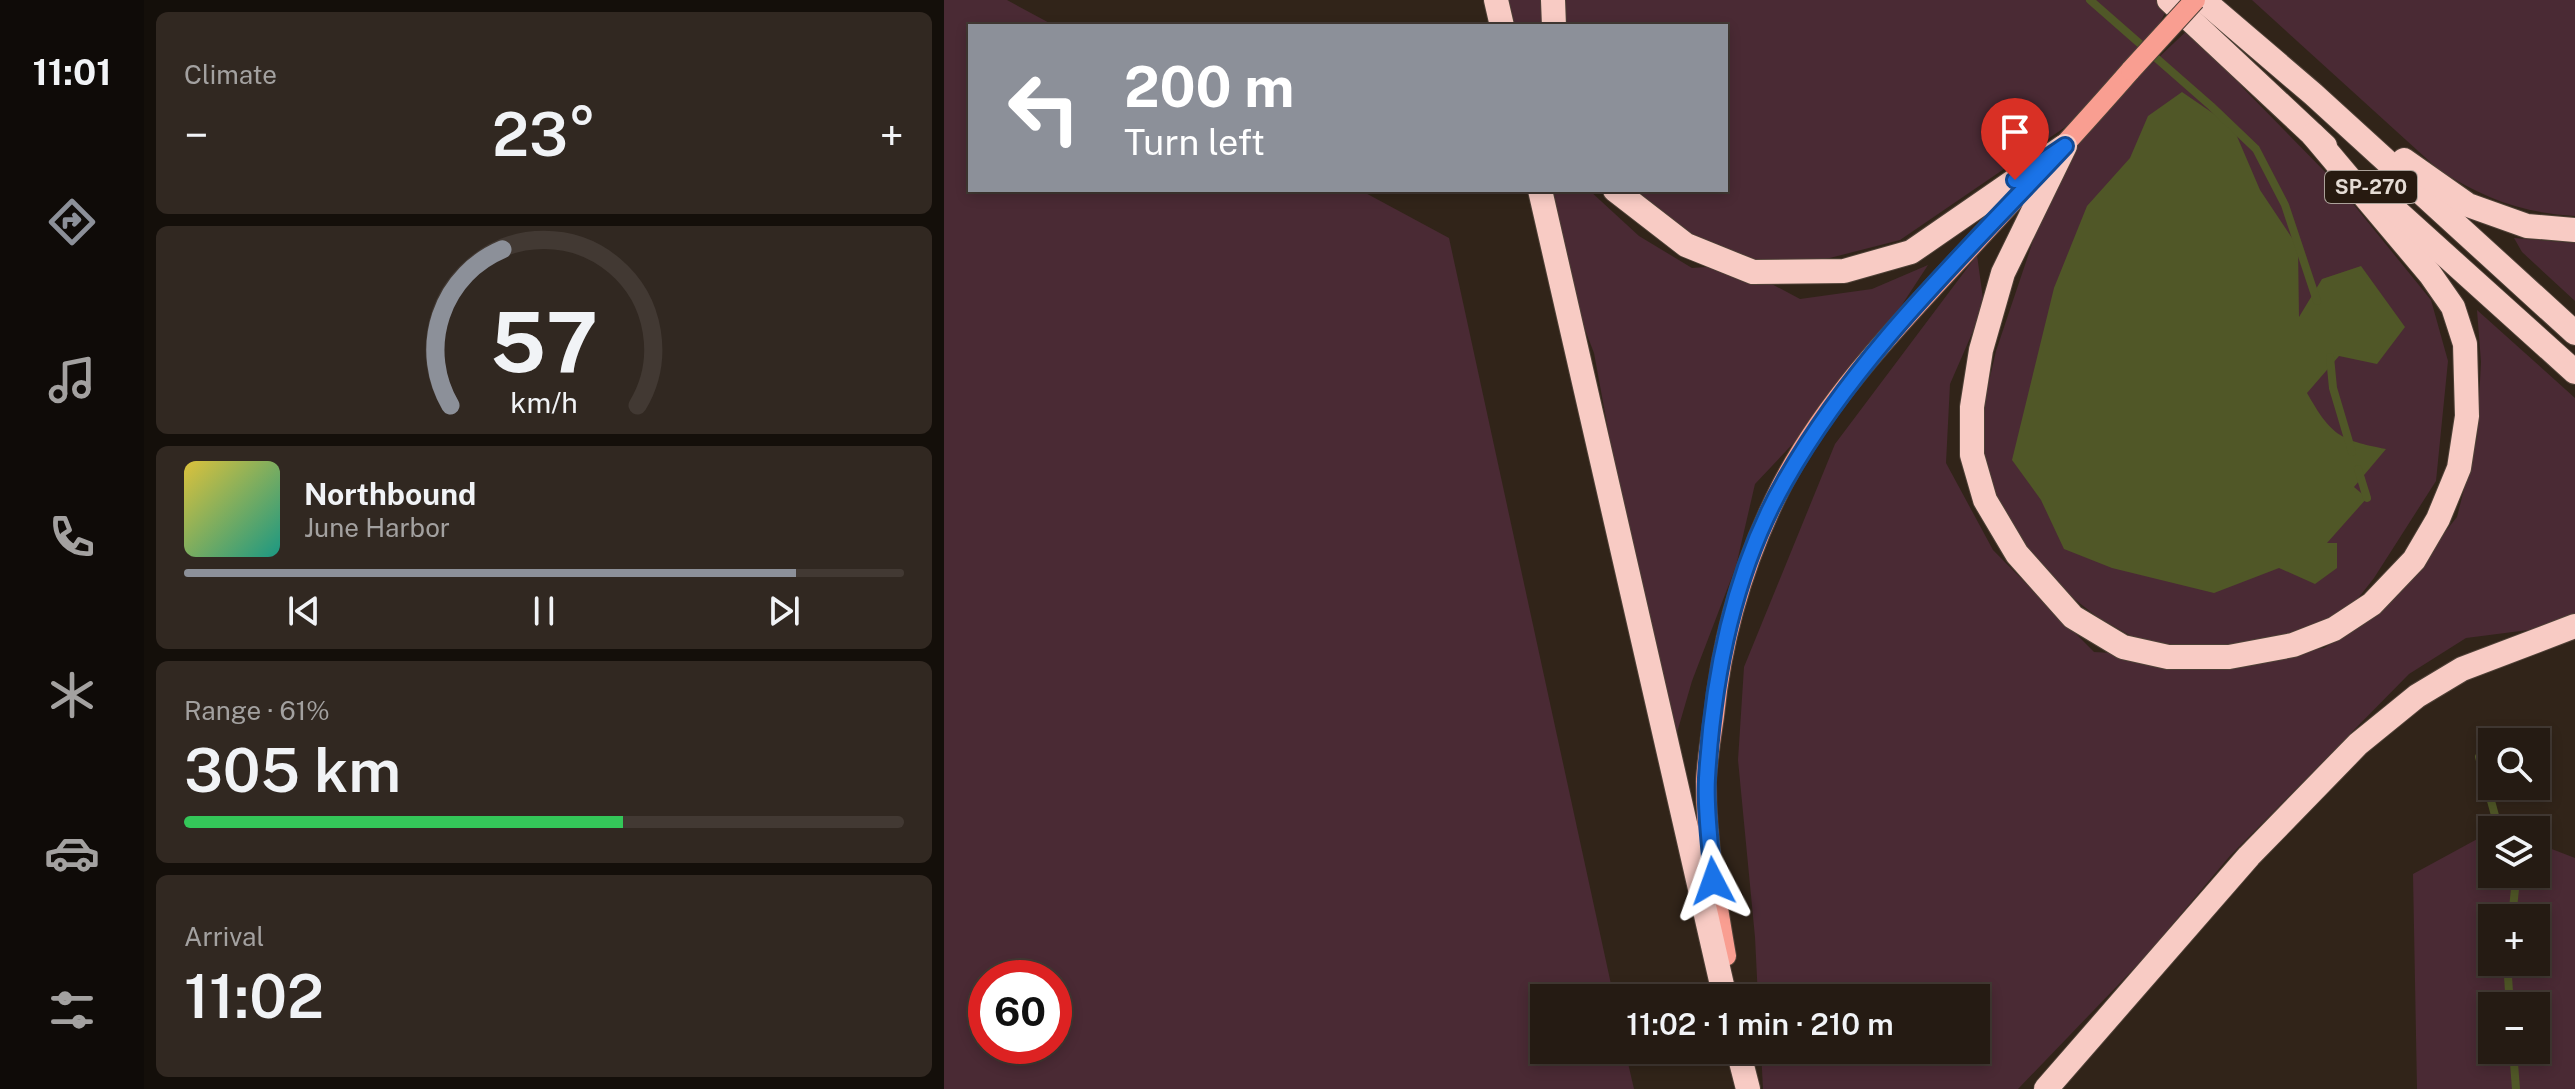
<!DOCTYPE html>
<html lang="en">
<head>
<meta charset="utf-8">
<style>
	body { margin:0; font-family:"Public Sans",sans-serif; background:#312821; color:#f1f3f6; height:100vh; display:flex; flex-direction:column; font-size:30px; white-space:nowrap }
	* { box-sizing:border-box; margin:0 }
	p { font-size:26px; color:#a3a1a0 }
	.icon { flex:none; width:44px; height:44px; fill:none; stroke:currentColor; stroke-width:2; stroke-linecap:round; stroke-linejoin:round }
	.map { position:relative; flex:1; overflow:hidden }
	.side { display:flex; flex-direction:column; gap:12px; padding:12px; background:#140f0a; width:800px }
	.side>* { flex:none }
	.hud { position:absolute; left:24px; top:24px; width:760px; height:168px; border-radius:0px; box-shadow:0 4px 12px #0003,0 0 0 2px #423933; background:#8c9099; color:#fff; overflow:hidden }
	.controls { position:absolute; left:1534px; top:728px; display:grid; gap:16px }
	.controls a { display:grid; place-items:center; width:72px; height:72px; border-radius:0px; background:#251b13; box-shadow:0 4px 12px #0003,0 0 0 2px #423933; font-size:40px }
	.speed { position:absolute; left:24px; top:960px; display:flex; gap:16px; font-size:40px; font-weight:700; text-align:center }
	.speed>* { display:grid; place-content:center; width:104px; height:104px; border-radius:50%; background:#251b13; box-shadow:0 4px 12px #0003,0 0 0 2px #423933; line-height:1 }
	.speed .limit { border:12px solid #d22; background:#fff; color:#111 }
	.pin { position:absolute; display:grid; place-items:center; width:68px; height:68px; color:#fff; margin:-82px -34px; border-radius:50% 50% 50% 0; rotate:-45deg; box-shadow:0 0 8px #0007 }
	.pin .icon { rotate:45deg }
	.me { position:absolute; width:88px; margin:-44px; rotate:356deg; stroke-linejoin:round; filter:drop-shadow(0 0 6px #0008) }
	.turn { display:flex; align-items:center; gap:28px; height:168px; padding:0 24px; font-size:36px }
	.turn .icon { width:104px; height:104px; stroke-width:2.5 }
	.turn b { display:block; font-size:56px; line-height:68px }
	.big { font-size:60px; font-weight:600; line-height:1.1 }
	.side .tile { flex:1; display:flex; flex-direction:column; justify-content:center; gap:12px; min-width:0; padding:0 28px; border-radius:12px; background:#312821 }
	.side .dial { align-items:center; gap:0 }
	.dial svg { height:208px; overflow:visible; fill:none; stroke:#423933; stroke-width:7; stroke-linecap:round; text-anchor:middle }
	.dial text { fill:#f1f3f6; stroke:none }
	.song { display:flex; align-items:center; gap:24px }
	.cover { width:96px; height:96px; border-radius:12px; background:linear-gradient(135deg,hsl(50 70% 55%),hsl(170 70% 35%)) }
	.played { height:8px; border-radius:4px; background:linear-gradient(90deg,#8c9099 85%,#423933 85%) }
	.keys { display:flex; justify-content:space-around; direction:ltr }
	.heat { display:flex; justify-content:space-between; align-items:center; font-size:44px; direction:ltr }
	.charge { height:12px; border-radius:6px; background:linear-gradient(90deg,#34c759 61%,#423933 0) }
	.trip { position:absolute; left:586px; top:984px; width:460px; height:80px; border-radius:0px; background:#251b13; box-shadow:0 4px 12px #0003,0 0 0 2px #423933; font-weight:600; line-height:80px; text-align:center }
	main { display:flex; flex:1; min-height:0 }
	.menu { display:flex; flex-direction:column; width:144px; justify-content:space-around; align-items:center; background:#0f0b08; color:#a3a1a0 }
	.menu .icon { width:56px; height:56px }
	.menu .active { color:#8c9099 }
	.menu b { font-size:36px; color:#f1f3f6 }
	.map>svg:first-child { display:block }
</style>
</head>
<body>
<main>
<nav class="menu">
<b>11:01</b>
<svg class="icon active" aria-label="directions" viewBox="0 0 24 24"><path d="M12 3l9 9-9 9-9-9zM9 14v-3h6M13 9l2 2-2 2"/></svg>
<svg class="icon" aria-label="music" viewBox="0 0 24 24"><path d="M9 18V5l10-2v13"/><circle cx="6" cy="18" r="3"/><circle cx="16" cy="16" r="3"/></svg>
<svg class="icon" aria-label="phone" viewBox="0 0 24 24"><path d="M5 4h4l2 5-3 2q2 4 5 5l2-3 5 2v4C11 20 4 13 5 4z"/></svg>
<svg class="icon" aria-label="climate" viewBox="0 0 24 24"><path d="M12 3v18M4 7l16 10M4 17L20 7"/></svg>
<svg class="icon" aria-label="car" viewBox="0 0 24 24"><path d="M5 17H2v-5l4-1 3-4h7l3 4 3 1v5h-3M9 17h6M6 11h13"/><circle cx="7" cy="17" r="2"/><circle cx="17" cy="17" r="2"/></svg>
<svg class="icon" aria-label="filters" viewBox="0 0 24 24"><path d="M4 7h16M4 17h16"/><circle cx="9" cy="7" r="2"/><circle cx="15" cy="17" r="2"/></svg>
</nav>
<section class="side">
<div class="tile"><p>Climate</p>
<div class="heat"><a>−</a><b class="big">23°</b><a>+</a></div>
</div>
<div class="tile dial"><svg viewBox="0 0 100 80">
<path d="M14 69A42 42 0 1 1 86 69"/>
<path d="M14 69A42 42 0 0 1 34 9" stroke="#8c9099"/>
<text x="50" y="56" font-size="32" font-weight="700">57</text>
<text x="50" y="72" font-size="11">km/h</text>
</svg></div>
<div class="tile">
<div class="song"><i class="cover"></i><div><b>Northbound</b><p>June Harbor</p></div></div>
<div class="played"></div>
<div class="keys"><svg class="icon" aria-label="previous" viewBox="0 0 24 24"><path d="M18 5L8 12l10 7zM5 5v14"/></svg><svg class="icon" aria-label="pause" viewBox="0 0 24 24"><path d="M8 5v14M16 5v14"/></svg><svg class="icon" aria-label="next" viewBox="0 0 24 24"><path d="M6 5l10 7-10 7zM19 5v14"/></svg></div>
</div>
<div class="tile"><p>Range · 61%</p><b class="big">305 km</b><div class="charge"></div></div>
<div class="tile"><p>Arrival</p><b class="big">11:02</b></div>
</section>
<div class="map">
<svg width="1631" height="1089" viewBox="0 0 1631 1089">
	<rect width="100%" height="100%" fill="#312419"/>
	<g fill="#4a2a34" fill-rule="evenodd">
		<path d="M0 0H63L111 26H26V190H416L505 238 670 998H600V1050H681L690 1089H0ZM42 978H110V1046H42Z"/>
		<polygon points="552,0 608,0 605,26 560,26"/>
		<polygon points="620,0 1213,0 1221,13 1197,59 1161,100 956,240 831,272 704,216 681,190 782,190 782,26 616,26"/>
		<path d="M1308 0H1631V216C1577 213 1540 198 1495 170Z"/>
		<polygon points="1250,24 1299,88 1393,184 1487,300 1504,361 1492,481 1430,578 1390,629 1285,657 1380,648 1439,609 1513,517 1533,438 1537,362 1533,310 1631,398 1631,624 1522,638 1465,674 1285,857 1200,958 1074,1089 819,1089 817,1050 1032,1050 1032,998 814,998 811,937 794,760 800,667 891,444 1033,255 1040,306 1006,384 1002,463 1049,550 1150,652 1222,656 1152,616 1073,554 1028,455 1052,351 1121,146"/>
		<polygon points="597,190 645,190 695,236 748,268 792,265 856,299 928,289 984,265 908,381 811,484 792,566 748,681 732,736 713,696 650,353 607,241"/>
		<polygon points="1570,238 1631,243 1631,301 1578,252"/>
		<path d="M1548 831V874H1592V843L1631 858V1089H1473L1469 874ZM1548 918H1592V962H1548ZM1548 1006H1592V1050H1548Z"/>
	</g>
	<path fill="#505727" d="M1238 92 1289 127 1316 190 1354 247 1355 317 1378 279 1417 266 1461 327 1433 364 1395 356 1363 393C1387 435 1395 440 1442 449L1410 487 1423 498 1383 543H1393V568L1371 584 1335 568 1270 593 1168 568 1120 549 1097 500 1068 460 1110 288 1143 206 1186 158 1204 116Z"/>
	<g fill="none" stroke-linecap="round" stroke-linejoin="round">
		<g stroke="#505727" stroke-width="8">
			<polyline points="1146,0 1267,106 1312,149 1341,205 1373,301"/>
			<polyline points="1386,357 1389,388 1408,452"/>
			<polyline points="1414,469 1423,498"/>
			<polyline points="1535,757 1555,830"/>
			<polyline points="1567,874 1571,889 1568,918"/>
			<polyline points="1563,962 1566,1006"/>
			<polyline points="1569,1050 1572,1089"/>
		</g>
		<g stroke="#4e4137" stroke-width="22">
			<path id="major" d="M782 956C772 898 762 840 762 782 763 760 767 737 770 716 778 635 801 558 838 485 884 397 954 325 1021 253 1077 192 1133 132 1187 70"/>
		</g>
		<g stroke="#4e4137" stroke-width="26">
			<g id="highway">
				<polyline points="552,0 558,26"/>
				<polyline points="609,0 610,26"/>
				<polyline points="1225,0 1381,146"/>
				<polyline points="1259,0 1369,94 1631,333"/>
				<polyline points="1121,146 1059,273 1037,350 1028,407 1028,455 1041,500 1073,554 1129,617 1179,647 1224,657 1285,657 1349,645 1390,629 1428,604 1470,560 1494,519 1515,468 1523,416 1521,344 1509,307 1486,274 1369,135"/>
				<polyline points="1460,160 1524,205 1583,226 1631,230"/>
				<polyline points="596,190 781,998"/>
				<polyline points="671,190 742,245 809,272 900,271 967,252 1119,147"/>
				<polyline points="1438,198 1631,372"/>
				<polyline points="794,1050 804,1089"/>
				<polyline points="1102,1089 1305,856 1414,744 1473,696 1518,669 1631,626"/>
			</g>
		</g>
		<use href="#major" stroke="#f99e91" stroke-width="20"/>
		<use href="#highway" stroke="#f8cbc4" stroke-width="24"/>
		<g stroke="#4e4137" stroke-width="22" stroke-linecap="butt">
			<polyline id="major-bridge" points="1187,70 1251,0"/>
		</g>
		<use href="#major-bridge" stroke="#f99e91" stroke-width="20"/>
	</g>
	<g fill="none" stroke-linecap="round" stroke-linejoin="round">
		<g stroke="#114b97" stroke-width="20">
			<path id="route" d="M769 881C767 848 761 812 763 778 769 676 790 570 841 481 913 354 1022 252 1121 146L1071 180"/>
		</g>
		<use href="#route" stroke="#1a73e8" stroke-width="14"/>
	</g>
	<g text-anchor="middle" stroke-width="8" stroke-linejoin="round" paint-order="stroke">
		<rect fill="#271a10" stroke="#aca29a" stroke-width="2" x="1381" y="171" width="92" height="32" rx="6"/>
		<g font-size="20" font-weight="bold" fill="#e5dcd5">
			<text x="1427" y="194">SP-270</text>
		</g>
	</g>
</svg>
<div class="controls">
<a><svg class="icon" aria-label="search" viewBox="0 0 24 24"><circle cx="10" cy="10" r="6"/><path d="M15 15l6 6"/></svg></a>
<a><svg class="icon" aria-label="layers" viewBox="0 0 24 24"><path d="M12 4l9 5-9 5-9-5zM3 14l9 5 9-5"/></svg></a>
<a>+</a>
<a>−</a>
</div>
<div class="speed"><div class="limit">60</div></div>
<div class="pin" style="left:1071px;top:180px;background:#d93025"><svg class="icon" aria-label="arrive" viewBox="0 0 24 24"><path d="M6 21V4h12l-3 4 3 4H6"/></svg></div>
<svg class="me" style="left:769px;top:881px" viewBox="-20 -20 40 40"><path d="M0-17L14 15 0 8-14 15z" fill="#1a73e8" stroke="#fff" stroke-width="4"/></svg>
<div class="trip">11:02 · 1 min · 210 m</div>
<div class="hud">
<div class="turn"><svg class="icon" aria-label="left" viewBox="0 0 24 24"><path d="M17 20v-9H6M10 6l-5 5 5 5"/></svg><div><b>200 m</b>Turn left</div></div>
</div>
</div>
</main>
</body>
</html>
